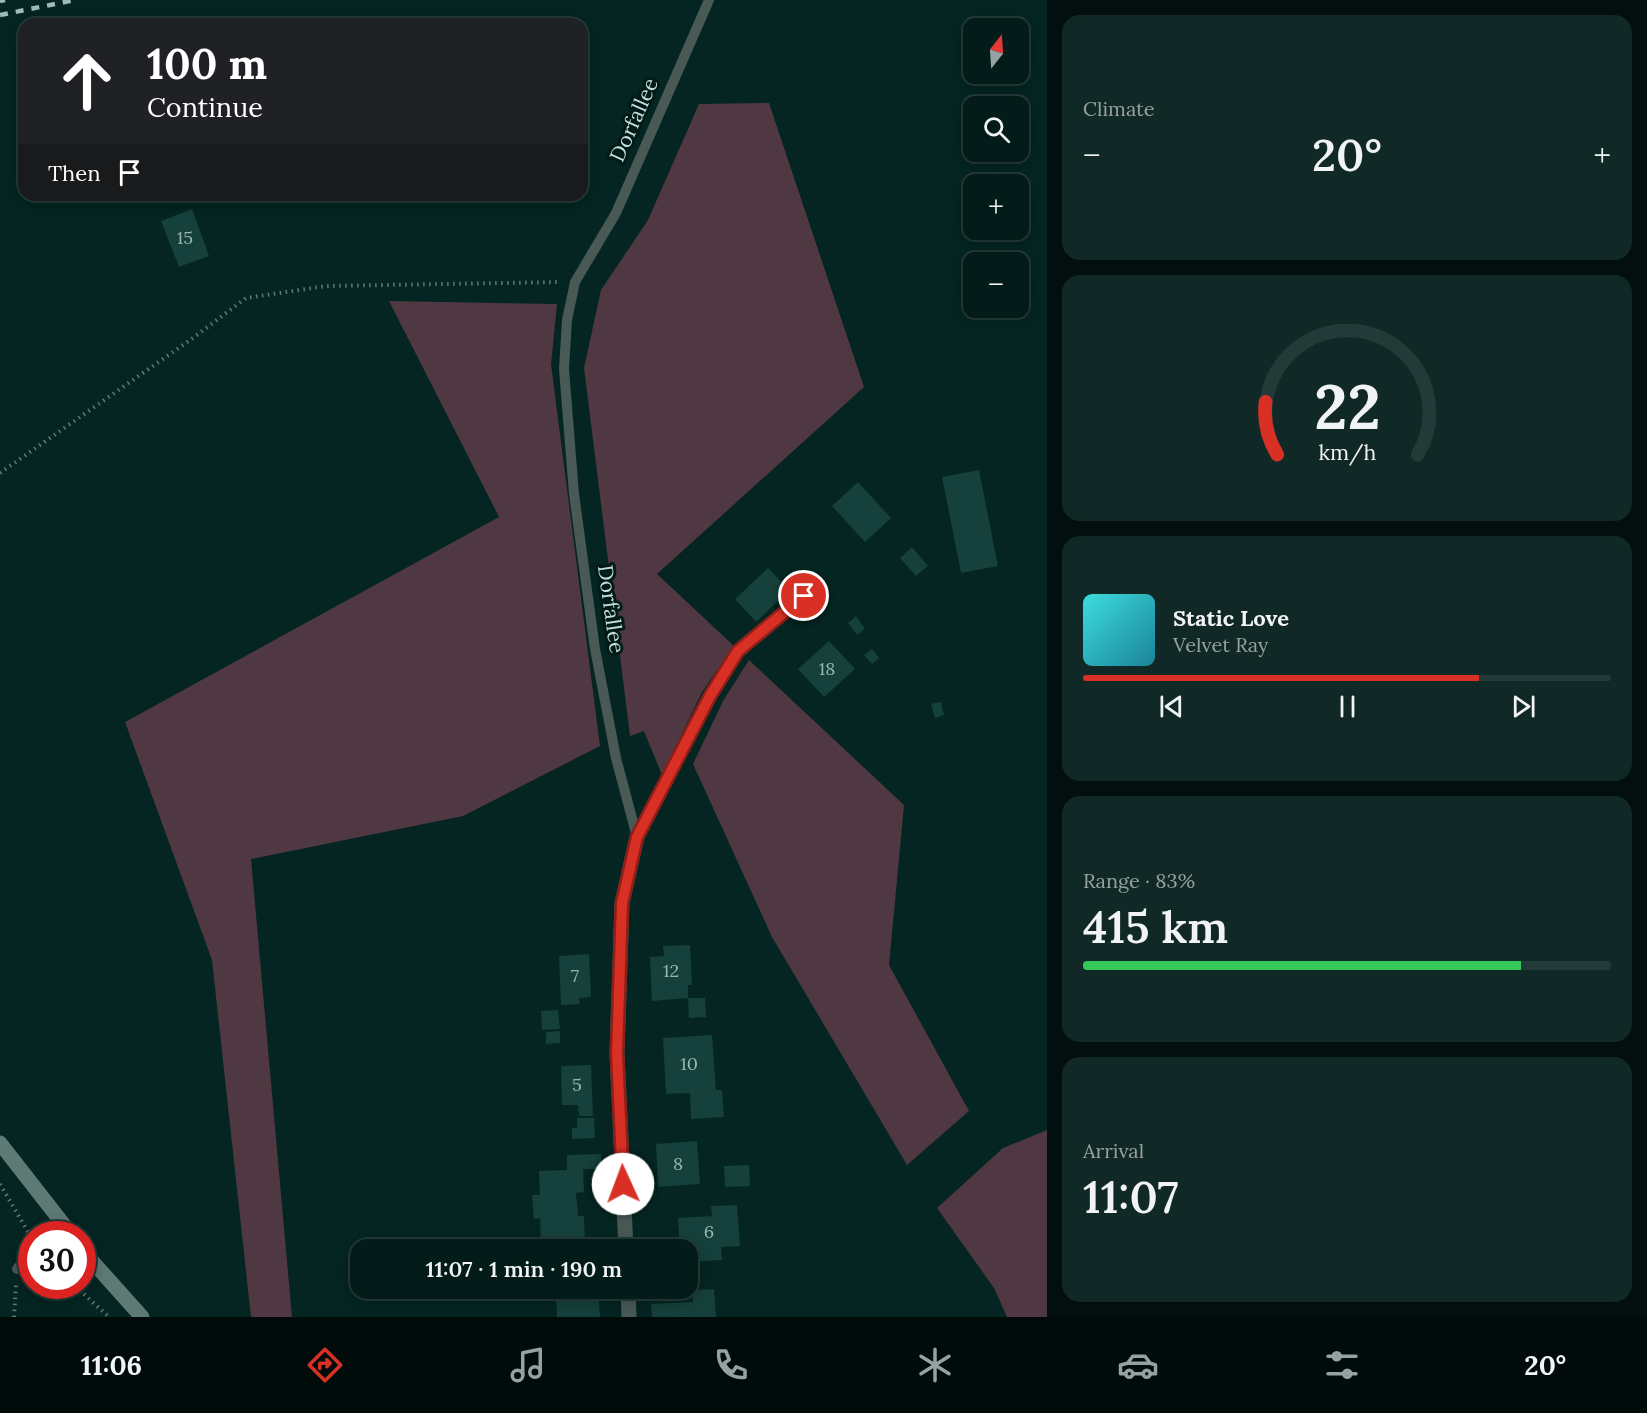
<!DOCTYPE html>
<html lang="en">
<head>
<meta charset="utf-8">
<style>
	body { margin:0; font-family:Lora,serif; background:#112926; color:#f1f3f6; height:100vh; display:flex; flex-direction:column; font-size:22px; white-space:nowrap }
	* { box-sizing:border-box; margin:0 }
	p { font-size:20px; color:#97a1a2 }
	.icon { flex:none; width:33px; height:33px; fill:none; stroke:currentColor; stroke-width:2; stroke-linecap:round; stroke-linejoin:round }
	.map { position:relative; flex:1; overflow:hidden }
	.panel { display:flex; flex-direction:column; gap:15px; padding:15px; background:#020f0e; width:600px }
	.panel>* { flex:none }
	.banner { position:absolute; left:18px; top:18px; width:570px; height:183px; border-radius:18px; box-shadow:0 3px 15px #0003,0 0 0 2px #243a38; background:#202124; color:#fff; overflow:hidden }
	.needle { width:39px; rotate:17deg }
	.tools { position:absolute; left:963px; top:18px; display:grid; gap:12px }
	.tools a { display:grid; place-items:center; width:66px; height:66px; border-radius:12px; background:#031c19; box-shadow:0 3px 15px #0003,0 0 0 2px #243a38; font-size:30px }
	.speed { position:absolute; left:18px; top:1221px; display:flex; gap:12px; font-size:30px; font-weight:700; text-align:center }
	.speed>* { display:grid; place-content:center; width:78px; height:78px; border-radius:50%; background:#031c19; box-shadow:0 3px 15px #0003,0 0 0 2px #243a38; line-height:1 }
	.speed .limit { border:9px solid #d22; background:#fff; color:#111 }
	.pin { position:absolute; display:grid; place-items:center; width:51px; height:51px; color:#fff; margin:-26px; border:3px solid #fff; border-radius:50%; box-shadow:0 2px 6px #0007 }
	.me { position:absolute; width:66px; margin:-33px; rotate:358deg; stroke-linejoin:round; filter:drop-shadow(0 0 4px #0008) }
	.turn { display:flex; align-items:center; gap:21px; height:126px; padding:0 30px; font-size:27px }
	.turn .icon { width:78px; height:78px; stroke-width:2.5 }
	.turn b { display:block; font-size:42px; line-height:51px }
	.then { display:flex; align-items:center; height:57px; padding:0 30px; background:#0003; gap:12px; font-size:22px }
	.big { font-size:45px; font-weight:600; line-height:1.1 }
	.panel .tile { flex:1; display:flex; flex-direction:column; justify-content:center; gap:9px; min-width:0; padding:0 21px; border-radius:18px; background:#112926 }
	.panel .dial { align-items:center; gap:0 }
	.dial svg { height:156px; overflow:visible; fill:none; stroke:#243a38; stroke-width:7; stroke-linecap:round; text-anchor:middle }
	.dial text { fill:#f1f3f6; stroke:none }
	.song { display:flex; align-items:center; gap:18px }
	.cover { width:72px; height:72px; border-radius:9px; background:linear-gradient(135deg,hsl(180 70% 55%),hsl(190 70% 35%)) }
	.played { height:6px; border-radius:3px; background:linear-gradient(90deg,#d93025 75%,#243a38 75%) }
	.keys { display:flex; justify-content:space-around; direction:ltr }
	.heat { display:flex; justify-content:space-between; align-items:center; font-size:33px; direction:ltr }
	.charge { height:9px; border-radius:4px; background:linear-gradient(90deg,#34c759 83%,#243a38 0) }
	.trip { position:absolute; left:350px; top:1239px; width:348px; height:60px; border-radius:18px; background:#031c19; box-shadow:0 3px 15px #0003,0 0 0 2px #243a38; font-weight:600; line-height:60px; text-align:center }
	.tab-bar { display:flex; height:96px; justify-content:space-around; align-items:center; background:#010b0a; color:#97a1a2 }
	.tab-bar .icon { width:42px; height:42px }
	.tab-bar .selected { color:#d93025 }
	.tab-bar b { font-size:27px; color:#f1f3f6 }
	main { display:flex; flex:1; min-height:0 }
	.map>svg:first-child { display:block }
</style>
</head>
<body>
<main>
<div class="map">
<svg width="1047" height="1317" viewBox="0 0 1047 1317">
	<rect width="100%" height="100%" fill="#042521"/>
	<g fill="#4f3841">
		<polygon points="769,103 864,387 657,574 734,646 702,692 662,775 644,731 630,736 584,368 601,290 648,220 699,104"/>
		<polygon points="389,301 557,304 551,364 600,746 463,816 251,859 292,1317 251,1317 212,960 125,722 499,517"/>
		<polygon points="749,660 904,805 889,965 969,1111 907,1165 772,937 693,764 723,701"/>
		<polygon points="1047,1130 1047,1317 1007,1317 994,1288 937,1208 1003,1148"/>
	</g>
	<g fill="#15403b">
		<polygon points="192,209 209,256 179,267 161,221"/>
		<polygon points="979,470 998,566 961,573 942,477"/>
		<polygon points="858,482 891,518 865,542 832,506"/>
		<polygon points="912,547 928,566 916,576 900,558"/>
		<polygon points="768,568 789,590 756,622 735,599"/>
		<polygon points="856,616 865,629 857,635 848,623"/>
		<polygon points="829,641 855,669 824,697 798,669"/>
		<polygon points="872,649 879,658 872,664 864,655"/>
		<polygon points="941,702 944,715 935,718 931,704"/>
		<polygon points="690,945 692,985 688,985 688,998 652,1001 650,957 664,956 663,946"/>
		<polygon points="589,954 591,997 579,998 580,1004 561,1005 559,956"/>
		<polygon points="688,998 705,998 706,1017 689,1018"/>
		<polygon points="558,1010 560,1029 542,1030 541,1011"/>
		<polygon points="560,1031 560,1043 546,1044 546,1032"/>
		<polygon points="712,1035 716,1090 722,1090 724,1117 691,1119 690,1093 666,1094 663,1038"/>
		<polygon points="591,1065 593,1116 579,1116 578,1105 562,1105 561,1066"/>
		<polygon points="577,1118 594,1118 595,1138 572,1139 572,1128 577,1128"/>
		<polygon points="697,1141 700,1184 658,1187 656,1144"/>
		<polygon points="601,1154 601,1169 583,1169 584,1192 576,1193 578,1216 584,1216 585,1240 598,1239 599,1250 576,1250 575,1240 541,1242 540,1218 534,1219 532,1195 540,1195 539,1171 567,1170 567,1155"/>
		<polygon points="749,1165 750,1186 725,1187 724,1166"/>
		<polygon points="737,1205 740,1246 721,1247 722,1260 687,1262 687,1250 680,1250 678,1218 712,1216 711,1206"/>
		<polygon points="714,1289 716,1317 652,1317 651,1304 693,1302 692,1290"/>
		<polygon points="598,1291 600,1317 557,1317 556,1293"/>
	</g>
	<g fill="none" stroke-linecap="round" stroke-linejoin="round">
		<g stroke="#5f7b77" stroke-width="4" stroke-dasharray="1.5 4.5" stroke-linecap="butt">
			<polyline points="0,473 193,338 246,298 326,286 561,282"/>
			<polyline points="0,1184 31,1237"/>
			<polyline points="75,1286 109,1317"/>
			<polyline points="14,1317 16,1285"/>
		</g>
		<g stroke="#485956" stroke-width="10">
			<polyline points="637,837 616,758 595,649 574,494 564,369 567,320 575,282 616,213 709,0"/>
			<polyline points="637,837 710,696 738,651 804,596"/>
			<polyline points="47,1234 61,1222"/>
			<polyline points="17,1269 32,1251"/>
		</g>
		<g stroke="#485956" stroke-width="15">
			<polyline points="626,1250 617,1053 622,903 637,837"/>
			<polyline points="628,1288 629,1317"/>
		</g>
		<g stroke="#5e7a75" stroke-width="15">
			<polyline points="0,1143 71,1234"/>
			<polyline points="82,1250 142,1317"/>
		</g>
		<g stroke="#a2bab6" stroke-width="4.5" stroke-dasharray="8 8" stroke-linecap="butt">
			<polyline points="0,1 5,0"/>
			<polyline points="0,15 75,0"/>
		</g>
	</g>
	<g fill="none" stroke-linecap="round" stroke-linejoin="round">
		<g stroke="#8d1f18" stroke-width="15">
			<polyline id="route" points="623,1184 617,1053 622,903 637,837 710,696 738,651 804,596"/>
		</g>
		<use href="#route" stroke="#d93025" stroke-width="10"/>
	</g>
	<g text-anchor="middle" stroke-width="6" stroke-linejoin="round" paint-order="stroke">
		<g font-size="18" fill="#9bb6b2">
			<text x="185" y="244">15</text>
			<text x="827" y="675">18</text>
			<text x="671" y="977">12</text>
			<text x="575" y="982">7</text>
			<text x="689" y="1070">10</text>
			<text x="577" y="1091">5</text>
			<text x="678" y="1170">8</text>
			<text x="709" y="1238">6</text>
		</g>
		<g font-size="21" fill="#c8deda" stroke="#001b18">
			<text transform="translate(634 120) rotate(-66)" y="7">Dorfallee</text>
			<text transform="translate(611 609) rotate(82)" y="7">Dorfallee</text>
		</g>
	</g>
</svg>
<div class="tools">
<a><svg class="needle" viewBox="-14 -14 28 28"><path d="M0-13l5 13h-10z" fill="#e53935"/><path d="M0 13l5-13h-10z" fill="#97a1a2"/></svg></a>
<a><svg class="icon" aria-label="search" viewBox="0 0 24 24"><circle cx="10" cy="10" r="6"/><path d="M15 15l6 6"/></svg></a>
<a>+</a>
<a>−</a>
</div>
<div class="speed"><div class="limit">30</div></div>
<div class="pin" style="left:804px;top:596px;background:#d93025"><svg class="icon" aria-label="arrive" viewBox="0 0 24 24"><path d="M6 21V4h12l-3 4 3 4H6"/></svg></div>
<svg class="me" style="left:623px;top:1184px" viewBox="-20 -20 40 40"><circle r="19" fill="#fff"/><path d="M0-13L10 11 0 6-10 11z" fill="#d93025"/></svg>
<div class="trip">11:07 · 1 min · 190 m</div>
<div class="banner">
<div class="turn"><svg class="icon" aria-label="ahead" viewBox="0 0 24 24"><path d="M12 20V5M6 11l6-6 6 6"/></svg><div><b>100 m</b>Continue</div></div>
<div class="then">Then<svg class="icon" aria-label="arrive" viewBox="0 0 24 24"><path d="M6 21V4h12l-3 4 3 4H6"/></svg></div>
</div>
</div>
<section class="panel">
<div class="tile"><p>Climate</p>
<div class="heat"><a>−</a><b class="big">20°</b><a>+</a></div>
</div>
<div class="tile dial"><svg viewBox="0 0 100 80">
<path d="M14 69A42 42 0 1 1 86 69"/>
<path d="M14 69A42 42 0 0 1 8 42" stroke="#d93025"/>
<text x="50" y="56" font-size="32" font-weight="700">22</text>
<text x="50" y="72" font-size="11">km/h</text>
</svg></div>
<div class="tile">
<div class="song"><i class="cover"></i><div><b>Static Love</b><p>Velvet Ray</p></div></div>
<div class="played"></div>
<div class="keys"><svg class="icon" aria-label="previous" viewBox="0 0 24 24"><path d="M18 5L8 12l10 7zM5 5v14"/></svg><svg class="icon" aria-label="pause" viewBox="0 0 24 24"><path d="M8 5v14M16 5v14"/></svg><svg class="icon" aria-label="next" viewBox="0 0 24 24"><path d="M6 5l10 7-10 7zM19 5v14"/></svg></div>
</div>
<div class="tile"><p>Range · 83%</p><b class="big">415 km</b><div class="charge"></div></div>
<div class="tile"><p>Arrival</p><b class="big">11:07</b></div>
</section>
</main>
<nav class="tab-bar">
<b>11:06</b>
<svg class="icon selected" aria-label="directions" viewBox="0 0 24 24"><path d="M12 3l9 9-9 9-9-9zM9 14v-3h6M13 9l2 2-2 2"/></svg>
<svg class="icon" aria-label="music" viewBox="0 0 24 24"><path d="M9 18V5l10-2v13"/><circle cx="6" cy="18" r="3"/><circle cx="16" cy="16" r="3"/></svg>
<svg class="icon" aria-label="phone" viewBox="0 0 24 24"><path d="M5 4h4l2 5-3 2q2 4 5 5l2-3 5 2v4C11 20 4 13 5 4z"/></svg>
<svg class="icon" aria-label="climate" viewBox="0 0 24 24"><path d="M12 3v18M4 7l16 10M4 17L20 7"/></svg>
<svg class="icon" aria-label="car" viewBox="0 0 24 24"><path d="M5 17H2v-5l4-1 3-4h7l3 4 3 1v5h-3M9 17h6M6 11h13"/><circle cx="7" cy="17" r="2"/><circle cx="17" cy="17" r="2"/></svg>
<svg class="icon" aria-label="filters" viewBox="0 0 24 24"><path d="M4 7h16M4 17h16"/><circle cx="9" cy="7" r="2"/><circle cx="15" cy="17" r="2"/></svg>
<b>20°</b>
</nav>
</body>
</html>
